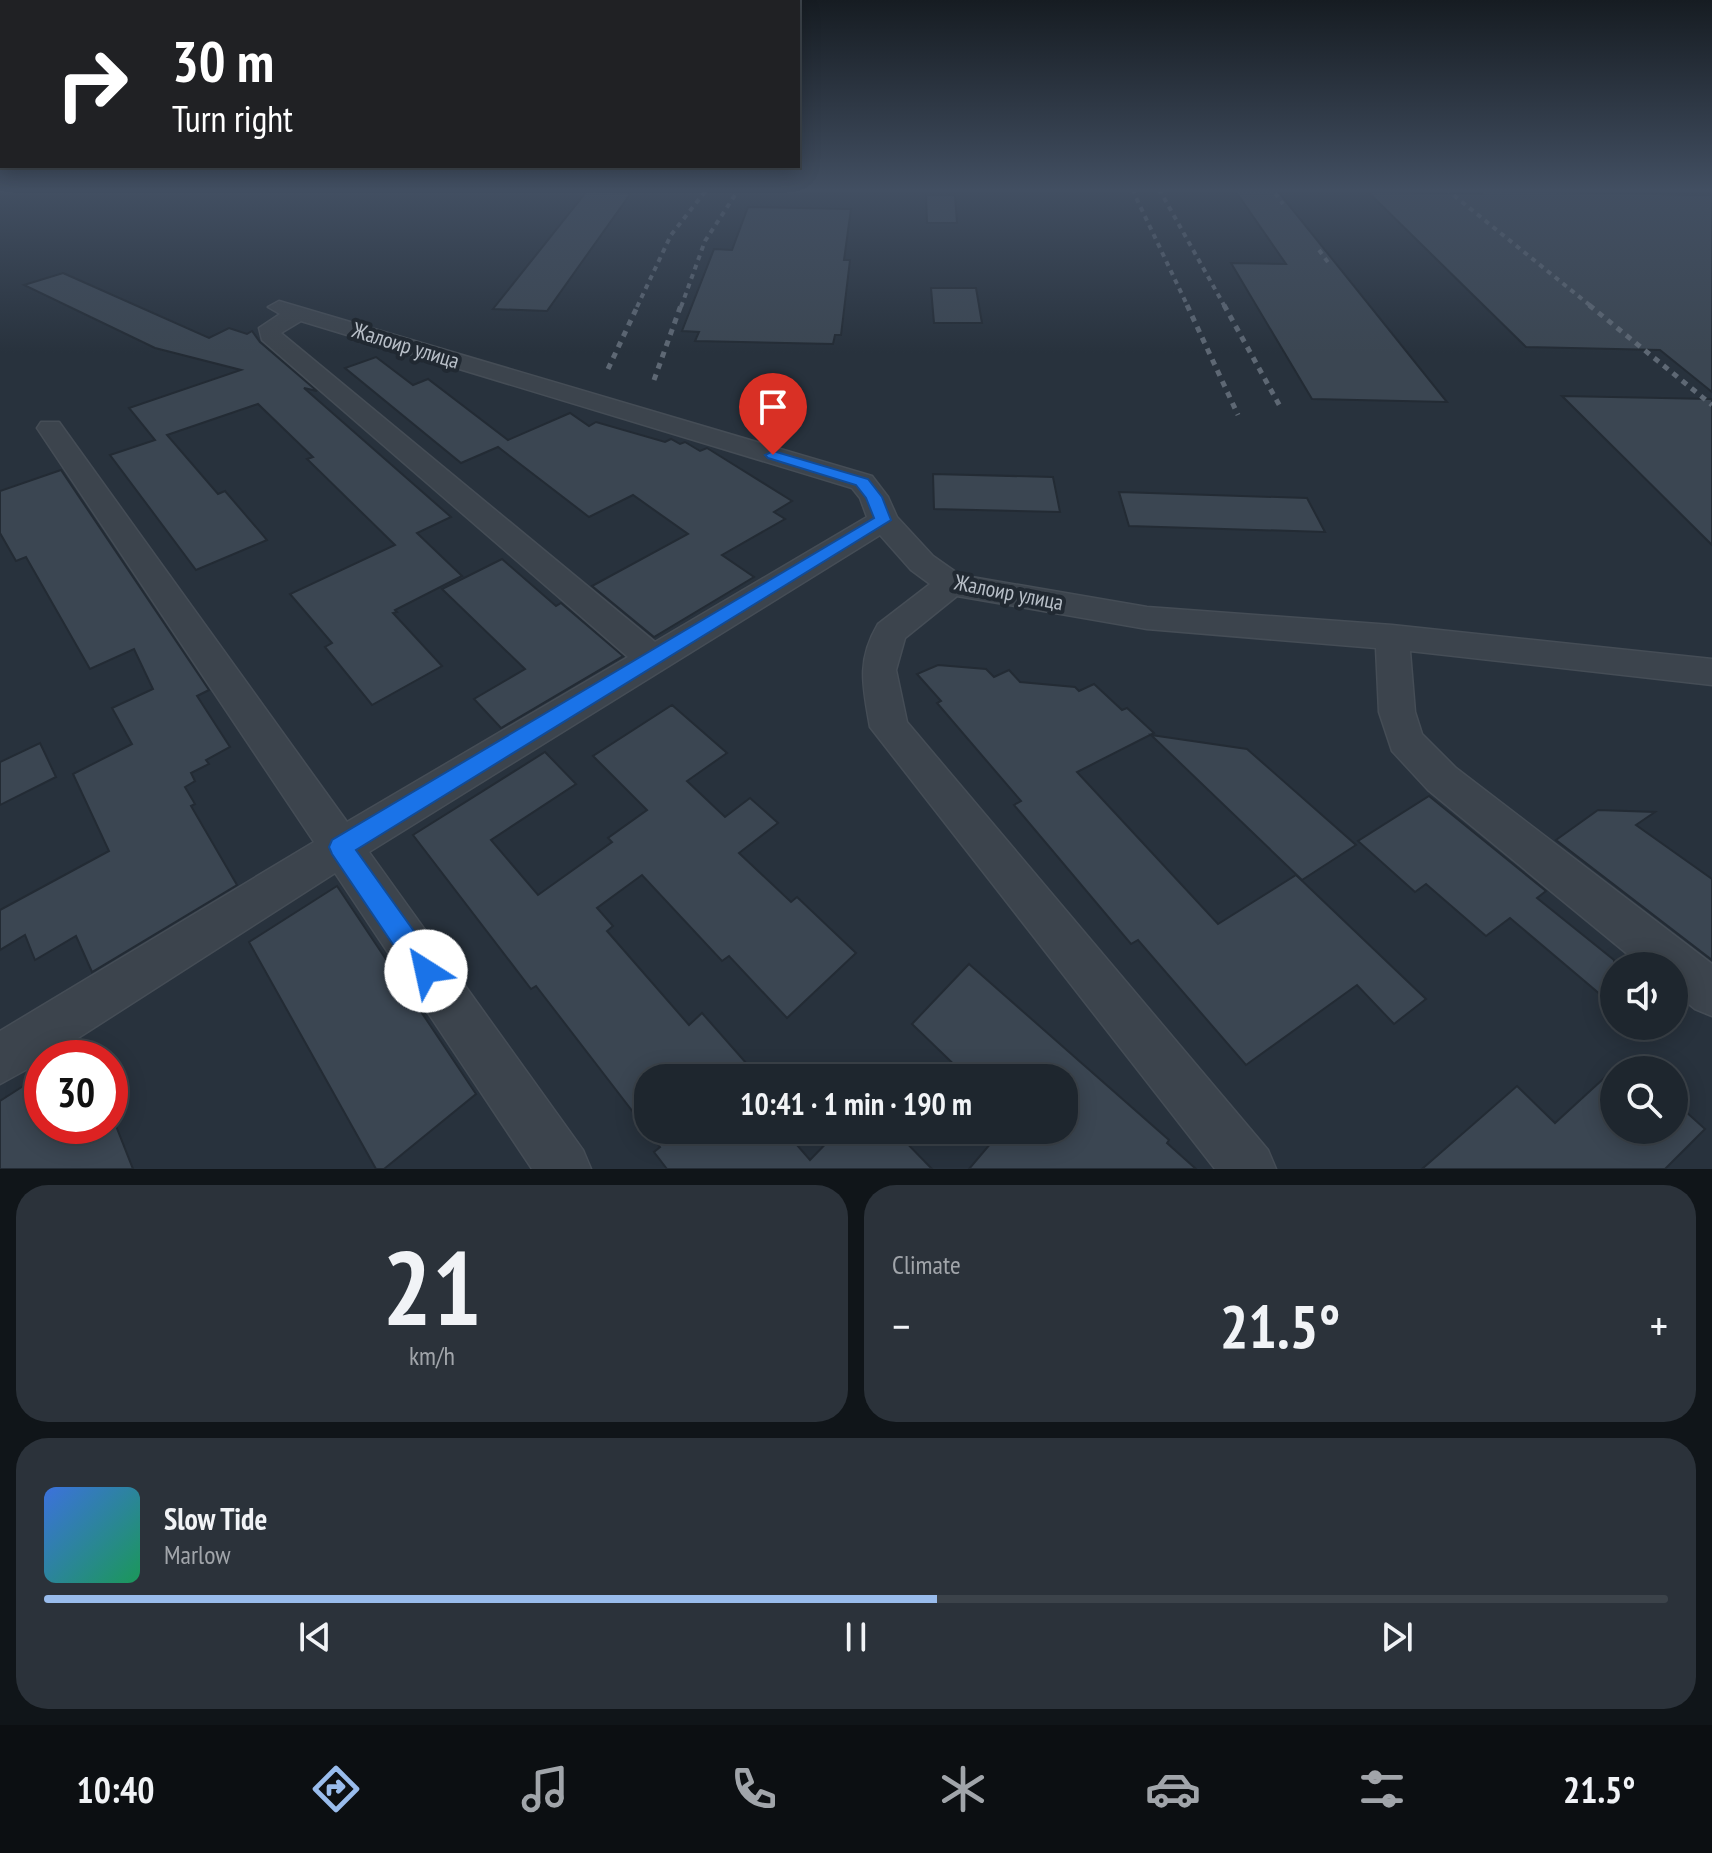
<!DOCTYPE html>
<html lang="en">
<head>
<meta charset="utf-8">
<style>
	body { margin:0; font-family:"PT Sans Narrow",sans-serif; background:#2b323a; color:#f1f3f6; height:100vh; display:flex; flex-direction:column; font-size:30px; white-space:nowrap }
	* { box-sizing:border-box; margin:0 }
	p { font-size:26px; color:#a1a5aa }
	.icon { flex:none; width:44px; height:44px; fill:none; stroke:currentColor; stroke-width:2; stroke-linecap:round; stroke-linejoin:round }
	.map { position:relative; height:1169px; overflow:hidden }
	.sheet { display:flex; flex-direction:column; gap:16px; padding:16px; background:#101519; flex:1 }
	.sheet>* { flex:none }
	.banner { position:absolute; left:0px; top:0px; width:800px; height:168px; box-shadow:0 4px 20px #0003,0 0 0 2px #3c434a; background:#202124; color:#fff; overflow:hidden }
	.controls { position:absolute; left:1600px; top:952px; display:grid; gap:16px }
	.controls a { display:grid; place-items:center; width:88px; height:88px; border-radius:50%; background:#1e262e; box-shadow:0 4px 20px #0003,0 0 0 2px #3c434a; font-size:40px }
	.speed { position:absolute; left:24px; top:1040px; display:flex; gap:16px; font-size:40px; font-weight:700; text-align:center }
	.speed>* { display:grid; place-content:center; width:104px; height:104px; border-radius:50%; background:#1e262e; box-shadow:0 4px 20px #0003,0 0 0 2px #3c434a; line-height:1 }
	.speed .limit { border:12px solid #d22; background:#fff; color:#111 }
	.pin { position:absolute; display:grid; place-items:center; width:68px; height:68px; color:#fff; margin:-82px -34px; border-radius:50% 50% 50% 0; rotate:-45deg; box-shadow:0 0 8px #0007 }
	.pin .icon { rotate:45deg }
	.me { position:absolute; width:88px; margin:-44px; rotate:325deg; stroke-linejoin:round; filter:drop-shadow(0 0 6px #0008) }
	.turn { display:flex; align-items:center; gap:28px; height:168px; padding:0 40px; font-size:36px }
	.turn .icon { width:104px; height:104px; stroke-width:2.5 }
	.turn b { display:block; font-size:56px; line-height:68px }
	.big { font-size:60px; font-weight:700; line-height:1.1 }
	.sheet .card { flex:1; display:flex; flex-direction:column; justify-content:center; gap:12px; min-width:0; padding:0 28px; border-radius:32px; background:#2b323a }
	.sheet .dial { align-items:center; gap:0 }
	.dial b { font-size:104px; line-height:1 }
	.song { display:flex; align-items:center; gap:24px }
	.cover { width:96px; height:96px; border-radius:12px; background:linear-gradient(135deg,hsl(220 70% 55%),hsl(150 70% 35%)) }
	.played { height:8px; border-radius:4px; background:linear-gradient(90deg,#99bcec 55%,#3c434a 55%) }
	.keys { display:flex; justify-content:space-around; direction:ltr }
	.heat { display:flex; justify-content:space-between; align-items:center; font-size:44px; direction:ltr }
	.sheet .tiles { flex:1; display:grid; gap:16px; grid-template-columns:1fr 1fr }
	.card:last-child { grid-column:span 2 }
	.trip { position:absolute; left:634px; top:1064px; width:444px; height:80px; border-radius:32px; background:#1e262e; box-shadow:0 4px 20px #0003,0 0 0 2px #3c434a; font-weight:700; line-height:80px; text-align:center }
	.tab-bar { display:flex; height:128px; justify-content:space-around; align-items:center; background:#0c0f12; color:#a1a5aa }
	.tab-bar .icon { width:56px; height:56px }
	.tab-bar .selected { color:#99bcec }
	.tab-bar b { font-size:36px; color:#f1f3f6 }
	.map>svg:first-child { display:block }
</style>
</head>
<body>
<div class="map">
<svg width="1712" height="1169" viewBox="0 0 1712 1169">
	<rect width="100%" height="100%" fill="#28323d"/>
	<g fill="#3b4652" stroke="#232b34" stroke-width="2">
		<polygon points="1234,189 1276,189 1447,402 1312,399 1231,263 1286,264"/>
		<polygon points="587,191 631,193 547,311 493,309"/>
		<polygon points="1478,191 1712,195 1712,392 1660,350 1526,347 1368,192 1482,194"/>
		<polygon points="926,195 955,195 957,223 927,223"/>
		<polygon points="748,207 851,209 844,260 850,260 841,335 835,335 833,344 695,341 699,332 682,331 714,249 732,250"/>
		<polygon points="63,273 209,338 229,328 247,334 252,331 260,342 317,391 304,388 451,517 417,533 462,576 395,610 397,612 393,613 442,666 372,705 325,647 332,643 290,594 395,545 307,459 313,457 258,404 167,435 218,494 225,491 267,540 196,570 110,455 155,440 129,408 241,370 155,348 24,285"/>
		<polygon points="931,288 976,288 982,323 934,323"/>
		<polygon points="376,357 413,385 428,379 508,440 570,413 589,426 596,422 665,442 671,439 680,444 685,442 700,451 707,448 792,501 774,512 785,519 722,555 754,577 654,637 592,586 688,534 633,495 589,517 498,447 461,463 345,368"/>
		<polygon points="1562,396 1712,399 1712,545"/>
		<polygon points="61,470 209,690 197,696 230,747 206,760 209,764 191,773 195,781 185,787 195,804 191,806 237,885 92,972 76,936 35,960 25,935 0,950 0,910 109,851 73,774 132,744 112,708 153,689 134,649 90,669 26,557 16,561 0,533 0,491"/>
		<polygon points="933,474 1053,477 1060,512 934,509"/>
		<polygon points="1119,492 1307,498 1325,532 1129,526"/>
		<polygon points="502,559 556,606 561,603 623,656 501,728 474,699 525,669 442,589"/>
		<polygon points="938,665 986,669 994,677 1009,670 1020,682 1075,687 1079,691 1094,684 1122,710 1127,708 1154,733 1077,772 1218,924 1296,875 1426,999 1394,1024 1357,985 1246,1065 1138,940 1131,944 1014,805 1021,801 937,703 941,701 917,674"/>
		<polygon points="672,705 727,753 687,781 725,817 750,798 778,823 739,853 791,902 797,897 856,953 787,1018 729,956 722,961 642,875 597,908 613,926 607,931 689,1025 702,1013 747,1064 732,1078 648,1078 648,1130 784,1130 810,1160 839,1130 894,1130 932,1169 667,1169 654,1152 660,1147 536,986 531,989 413,835 545,752 576,784 491,840 538,895 612,842 608,838 647,810 593,756"/>
		<polygon points="1151,735 1247,749 1356,845 1302,880"/>
		<polygon points="40,743 56,777 0,805 0,762"/>
		<polygon points="1429,796 1546,891 1537,898 1614,960 1614,1006 1510,918 1486,936 1426,884 1415,892 1358,841"/>
		<polygon points="1598,810 1655,812 1636,825 1712,879 1712,960 1556,840"/>
		<polygon points="337,886 476,1094 384,1169 376,1169 249,942"/>
		<polygon points="969,964 1169,1140 1167,1143 1196,1169 969,1169 1002,1130 1064,1130 1064,1078 968,1078 912,1024"/>
		<polygon points="1614,1069 1614,1130 1674,1130 1674,1101 1705,1129 1665,1169 1422,1169 1517,1086 1555,1123"/>
		<polygon points="42,1074 42,1126 116,1126 133,1169 0,1169 0,1101"/>
	</g>
	<g fill="none" stroke-linecap="round" stroke-linejoin="round">
		<g stroke="#454d56" stroke-width="3">
			<path id="minor" d="M279 301 872 476 888 497 897 517 933 556 960 575 1147 607 1392 625 1712 659V685L1410 651 1415 712 1422 734 1456 768 1712 964V1016L1695 1009 1674 992V966H1642L1428 790 1392 751 1379 712 1376 648 1147 629 957 596 905 638 896 670 907 722 1268 1150 1276 1169H1215L870 727C863 687 856 661 878 624L930 584 911 570 880 535 369 852 583 1150 591 1169H532L335 873 47 1058H42V1061L0 1084V1031L314 842 37 428 41 422H59L347 822 628 657 262 340 259 328 280 314 268 307ZM301 321 852 488 860 498 867 517 655 642 281 333Z"/>
		</g>
		<use href="#minor" fill="#3c444d" fill-rule="evenodd"/>
		<g stroke="#5e6874" stroke-width="4" stroke-dasharray="5 5" stroke-linecap="butt">
			<polyline points="1132,189 1188,307"/>
			<polyline points="1159,189 1225,307"/>
			<polyline points="1446,189 1592,307"/>
			<polyline points="1275,193 1283,204"/>
			<polyline points="1319,250 1330,265"/>
			<polyline points="637,307 671,235 707,189"/>
			<polyline points="681,307 705,241 739,189"/>
		</g>
		<g stroke="#5e6874" stroke-width="5" stroke-dasharray="6 6" stroke-linecap="butt">
			<polyline points="1187,305 1238,415"/>
			<polyline points="1224,305 1282,410"/>
			<polyline points="1589,305 1712,405"/>
			<polyline points="608,369 638,305"/>
			<polyline points="654,380 681,305"/>
		</g>
	</g>
	<linearGradient id="sky" x2="0" y2="1"><stop stop-color="#161c22"/><stop offset="0.54" stop-color="#424f62"/><stop offset="1" stop-color="#424f62" stop-opacity="0"/></linearGradient>
	<rect width="1712" height="353" fill="url(#sky)"/>
	<polygon fill="#1a73e8" stroke="#114b97" stroke-width="2" points="773,451 868,479 882,497 891,520 356,850 436,962 440,971 436,980 426,984 417,980 332,854 329,847 332,840 874,518 866,498 856,485 768,458 765,455"/>
	<g text-anchor="middle" stroke-width="8" stroke-linejoin="round" paint-order="stroke">
		<g font-size="22" fill="#b8bfc8" stroke="#212932">
			<text transform="translate(406 345) rotate(17)" y="8">Жалоир улица</text>
			<text transform="translate(1009 592) rotate(11)" y="8">Жалоир улица</text>
		</g>
	</g>
</svg>
<div class="controls">
<a><svg class="icon" aria-label="sound" viewBox="0 0 24 24"><path d="M4 9h4l5-4v14l-5-4H4zM17 9q2 3 0 6"/></svg></a>
<a><svg class="icon" aria-label="search" viewBox="0 0 24 24"><circle cx="10" cy="10" r="6"/><path d="M15 15l6 6"/></svg></a>
</div>
<div class="speed"><div class="limit">30</div></div>
<div class="pin" style="left:773px;top:455px;background:#d93025"><svg class="icon" aria-label="arrive" viewBox="0 0 24 24"><path d="M6 21V4h12l-3 4 3 4H6"/></svg></div>
<svg class="me" style="left:426px;top:971px" viewBox="-20 -20 40 40"><circle r="19" fill="#fff"/><path d="M0-13L10 11 0 6-10 11z" fill="#1a73e8"/></svg>
<div class="trip">10:41 · 1 min · 190 m</div>
<div class="banner">
<div class="turn"><svg class="icon" aria-label="right" viewBox="0 0 24 24"><path d="M7 20v-9h11M14 6l5 5-5 5"/></svg><div><b>30 m</b>Turn right</div></div>
</div>
</div>
<section class="sheet">
<div class="tiles">
<div class="card dial"><b>21</b><p>km/h</p></div>
<div class="card"><p>Climate</p>
<div class="heat"><a>−</a><b class="big">21.5°</b><a>+</a></div>
</div>
<div class="card">
<div class="song"><i class="cover"></i><div><b>Slow Tide</b><p>Marlow</p></div></div>
<div class="played"></div>
<div class="keys"><svg class="icon" aria-label="previous" viewBox="0 0 24 24"><path d="M18 5L8 12l10 7zM5 5v14"/></svg><svg class="icon" aria-label="pause" viewBox="0 0 24 24"><path d="M8 5v14M16 5v14"/></svg><svg class="icon" aria-label="next" viewBox="0 0 24 24"><path d="M6 5l10 7-10 7zM19 5v14"/></svg></div>
</div>
</div>
</section>
<nav class="tab-bar">
<b>10:40</b>
<svg class="icon selected" aria-label="directions" viewBox="0 0 24 24"><path d="M12 3l9 9-9 9-9-9zM9 14v-3h6M13 9l2 2-2 2"/></svg>
<svg class="icon" aria-label="music" viewBox="0 0 24 24"><path d="M9 18V5l10-2v13"/><circle cx="6" cy="18" r="3"/><circle cx="16" cy="16" r="3"/></svg>
<svg class="icon" aria-label="phone" viewBox="0 0 24 24"><path d="M5 4h4l2 5-3 2q2 4 5 5l2-3 5 2v4C11 20 4 13 5 4z"/></svg>
<svg class="icon" aria-label="climate" viewBox="0 0 24 24"><path d="M12 3v18M4 7l16 10M4 17L20 7"/></svg>
<svg class="icon" aria-label="car" viewBox="0 0 24 24"><path d="M5 17H2v-5l4-1 3-4h7l3 4 3 1v5h-3M9 17h6M6 11h13"/><circle cx="7" cy="17" r="2"/><circle cx="17" cy="17" r="2"/></svg>
<svg class="icon" aria-label="filters" viewBox="0 0 24 24"><path d="M4 7h16M4 17h16"/><circle cx="9" cy="7" r="2"/><circle cx="15" cy="17" r="2"/></svg>
<b>21.5°</b>
</nav>
</body>
</html>
